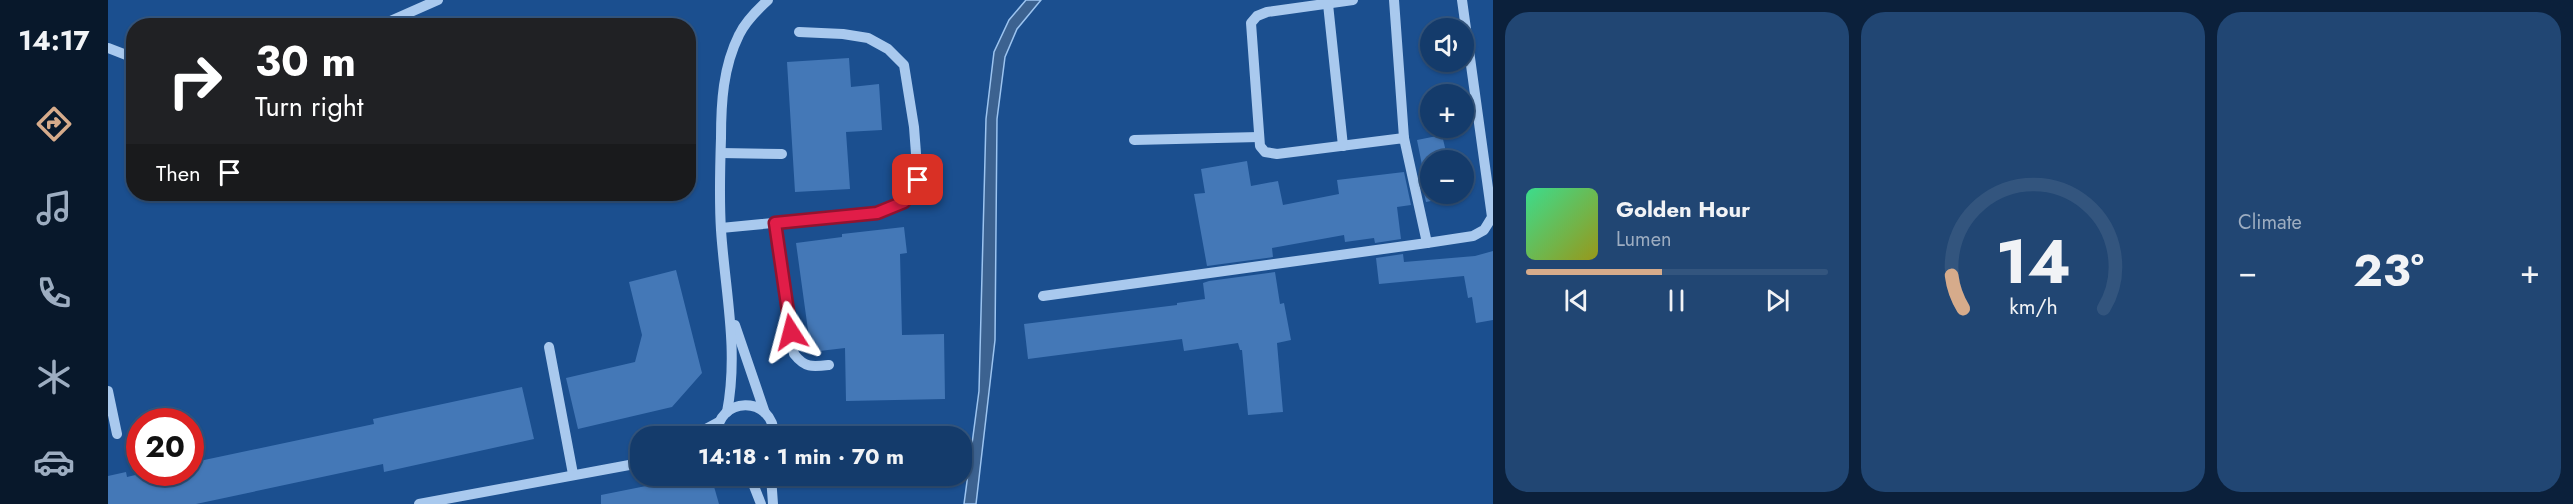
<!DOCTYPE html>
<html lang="en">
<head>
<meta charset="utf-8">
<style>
	body { margin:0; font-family:Jost,sans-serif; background:#214673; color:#f1f3f6; height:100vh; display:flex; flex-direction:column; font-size:22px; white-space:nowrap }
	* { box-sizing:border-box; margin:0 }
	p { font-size:20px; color:#9dadc1 }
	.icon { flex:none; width:33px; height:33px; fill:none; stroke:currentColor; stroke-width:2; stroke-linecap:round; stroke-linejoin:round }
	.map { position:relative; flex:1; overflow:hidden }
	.sheet { display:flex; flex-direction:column; gap:12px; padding:12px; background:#0b203b; width:1080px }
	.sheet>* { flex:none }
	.hud { position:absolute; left:18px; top:18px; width:570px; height:183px; border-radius:24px; box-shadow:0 2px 4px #0004,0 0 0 2px #33557e; background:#202124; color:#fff; overflow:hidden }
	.buttons { position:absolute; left:1312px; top:18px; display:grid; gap:12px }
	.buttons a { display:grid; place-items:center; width:54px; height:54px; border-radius:50%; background:#143b6b; box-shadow:0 2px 4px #0004,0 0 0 2px #33557e; font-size:30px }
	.speed { position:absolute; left:18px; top:408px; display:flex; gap:12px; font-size:30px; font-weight:700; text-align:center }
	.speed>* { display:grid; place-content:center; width:78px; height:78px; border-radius:50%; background:#143b6b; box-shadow:0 2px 4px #0004,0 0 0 2px #33557e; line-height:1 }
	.speed .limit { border:9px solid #d22; background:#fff; color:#111 }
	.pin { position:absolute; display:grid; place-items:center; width:51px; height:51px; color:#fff; margin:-26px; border-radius:12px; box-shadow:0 3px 9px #0006 }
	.me { position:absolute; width:66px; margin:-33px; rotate:351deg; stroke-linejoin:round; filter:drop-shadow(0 0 4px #0008) }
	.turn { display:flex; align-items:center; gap:21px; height:126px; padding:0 30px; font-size:27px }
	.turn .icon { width:78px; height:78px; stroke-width:2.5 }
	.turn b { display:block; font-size:42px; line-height:51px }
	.then { display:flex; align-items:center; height:57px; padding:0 30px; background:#0003; gap:12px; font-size:22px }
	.big { font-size:45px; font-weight:700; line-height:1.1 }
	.sheet .widget { flex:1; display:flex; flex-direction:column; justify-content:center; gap:9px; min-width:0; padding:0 21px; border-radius:24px; background:#214673 }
	.sheet .dial { align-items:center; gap:0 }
	.dial svg { height:156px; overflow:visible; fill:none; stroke:#33557e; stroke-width:7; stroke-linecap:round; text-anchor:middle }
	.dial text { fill:#f1f3f6; stroke:none }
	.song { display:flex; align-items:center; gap:18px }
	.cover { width:72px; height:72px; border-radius:9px; background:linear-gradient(135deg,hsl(150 70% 55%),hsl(60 70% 35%)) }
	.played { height:6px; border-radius:3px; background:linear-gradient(90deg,#d6ab8b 45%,#33557e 45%) }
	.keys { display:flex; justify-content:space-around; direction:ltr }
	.heat { display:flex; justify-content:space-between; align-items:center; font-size:33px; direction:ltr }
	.sheet .tiles { flex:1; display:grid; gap:12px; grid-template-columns:repeat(3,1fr) }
	.trip { position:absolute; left:522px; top:426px; width:342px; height:60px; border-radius:24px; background:#143b6b; box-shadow:0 2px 4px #0004,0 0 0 2px #33557e; font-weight:700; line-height:60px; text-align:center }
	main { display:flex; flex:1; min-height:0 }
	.menu { display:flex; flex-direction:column; width:108px; justify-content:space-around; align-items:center; background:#08182b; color:#9dadc1 }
	.menu .icon { width:42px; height:42px }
	.menu .active { color:#d6ab8b }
	.menu b { font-size:27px; color:#f1f3f6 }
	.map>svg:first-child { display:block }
</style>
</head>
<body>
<main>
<nav class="menu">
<b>14:17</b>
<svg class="icon active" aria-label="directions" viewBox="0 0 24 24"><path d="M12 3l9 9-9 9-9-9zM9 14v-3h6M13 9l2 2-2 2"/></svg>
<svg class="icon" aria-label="music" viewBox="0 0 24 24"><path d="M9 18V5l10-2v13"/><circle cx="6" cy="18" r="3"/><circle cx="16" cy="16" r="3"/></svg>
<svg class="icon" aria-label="phone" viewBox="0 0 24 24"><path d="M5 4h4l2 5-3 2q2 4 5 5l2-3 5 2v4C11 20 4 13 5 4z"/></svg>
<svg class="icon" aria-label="climate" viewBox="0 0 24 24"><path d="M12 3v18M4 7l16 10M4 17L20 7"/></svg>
<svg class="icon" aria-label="car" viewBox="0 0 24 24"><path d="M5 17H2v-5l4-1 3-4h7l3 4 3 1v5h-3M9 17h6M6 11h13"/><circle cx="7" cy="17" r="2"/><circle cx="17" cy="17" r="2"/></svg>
</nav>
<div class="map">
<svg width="1385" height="504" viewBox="0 0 1385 504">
	<rect width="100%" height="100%" fill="#1b4f8f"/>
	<polygon fill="#3c6290" stroke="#9cc4f0" stroke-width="1.5" points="918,0 933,0 909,29 897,57 889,119 887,340 868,504 856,504 871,391 878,119 886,52 901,20"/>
	<g fill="#4478b7">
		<polygon points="741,58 743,87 771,84 774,130 738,132 742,189 687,192 679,62"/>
		<polygon points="1334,135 1340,160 1323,160 1323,194 1356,194 1356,160 1353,160 1357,160 1363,193 1318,202 1311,170 1315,170 1309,140"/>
		<polygon points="1139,161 1143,186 1170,181 1175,205 1231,194 1229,180 1296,172 1303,205 1289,207 1293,239 1267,243 1266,238 1237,242 1236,235 1164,248 1165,257 1099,266 1086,194 1097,193 1093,169"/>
		<polygon points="796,227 799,253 792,254 794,335 836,334 837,399 738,401 737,348 703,352 688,243 734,237 734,234"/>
		<polygon points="1385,251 1385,320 1368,323 1364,297 1360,298 1356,276 1271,284 1268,258 1295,254 1296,262 1367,256"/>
		<polygon points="568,270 594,373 564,407 470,429 458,378 527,362 534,335 521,282"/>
		<polygon points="1167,272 1172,304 1176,303 1183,340 1169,343 1175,412 1140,415 1134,350 1132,350 1130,343 1076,351 1074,339 920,359 916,324 1069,305 1069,303 1097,299 1095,283 1101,281"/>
		<polygon points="414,387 426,439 276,472 275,464 88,504 0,504 0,476 18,472 19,477 40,472 82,472 82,463 266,424 265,419"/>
		<polygon points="588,476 603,476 611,504 493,504 493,495"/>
	</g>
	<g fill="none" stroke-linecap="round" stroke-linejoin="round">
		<g stroke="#a9c9ee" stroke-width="10">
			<polyline points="1245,0 1159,12 1149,16 1143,23 1152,146 1157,152 1169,154 1296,138 1319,243"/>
			<polyline points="1286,0 1296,138"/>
			<polyline points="1220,4 1235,146"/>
			<polyline points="271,26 330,0"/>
			<polyline points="0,48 26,58"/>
			<polyline points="1026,140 1151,137"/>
			<polyline points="613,153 674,154"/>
			<path d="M667 223 686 354C697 368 704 367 721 365"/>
			<polyline points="613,228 769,213 796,202 810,180 806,127 796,65 780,49 760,38 735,34 691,32"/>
			<polyline points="935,296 1319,243 1365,236 1376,230 1384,217 1354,0"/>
			<polyline points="627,325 657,413"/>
			<polyline points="441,347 465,474"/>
			<polyline points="0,391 9,434"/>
			<path d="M619 412C631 350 617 291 613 230 611 199 612 168 613 138 613 103 615 67 631 35 637 22 649 10 660 0"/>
			<polyline points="585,436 611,422"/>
			<path d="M609 436C608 396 666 394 666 436"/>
			<polyline points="642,476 653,504"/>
			<polyline points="663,476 665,504"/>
			<polyline points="311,504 532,463"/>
		</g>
	</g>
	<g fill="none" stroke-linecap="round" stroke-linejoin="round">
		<g stroke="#92132f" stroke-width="15">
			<polyline id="route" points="683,332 667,223 769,213 796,202 810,180"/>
		</g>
		<use href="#route" stroke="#e11d48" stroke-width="10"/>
	</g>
</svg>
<div class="buttons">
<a><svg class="icon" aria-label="sound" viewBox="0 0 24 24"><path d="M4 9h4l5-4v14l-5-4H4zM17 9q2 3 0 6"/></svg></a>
<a>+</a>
<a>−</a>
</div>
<div class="speed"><div class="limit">20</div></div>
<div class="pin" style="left:810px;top:180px;background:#d93025"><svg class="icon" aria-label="arrive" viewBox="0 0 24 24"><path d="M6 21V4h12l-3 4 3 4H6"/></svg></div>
<svg class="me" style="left:683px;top:332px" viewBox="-20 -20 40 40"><path d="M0-17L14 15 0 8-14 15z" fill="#e11d48" stroke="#fff" stroke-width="4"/></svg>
<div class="trip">14:18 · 1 min · 70 m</div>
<div class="hud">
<div class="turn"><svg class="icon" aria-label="right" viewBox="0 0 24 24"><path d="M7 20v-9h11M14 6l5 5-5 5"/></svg><div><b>30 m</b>Turn right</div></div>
<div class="then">Then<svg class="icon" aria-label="arrive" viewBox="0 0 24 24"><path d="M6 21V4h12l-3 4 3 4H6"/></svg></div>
</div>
</div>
<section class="sheet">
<div class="tiles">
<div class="widget">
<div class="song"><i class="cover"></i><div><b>Golden Hour</b><p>Lumen</p></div></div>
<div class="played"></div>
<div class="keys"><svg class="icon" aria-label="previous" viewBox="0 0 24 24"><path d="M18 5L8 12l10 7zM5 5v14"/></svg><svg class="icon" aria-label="pause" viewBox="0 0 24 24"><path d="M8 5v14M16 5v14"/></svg><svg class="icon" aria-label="next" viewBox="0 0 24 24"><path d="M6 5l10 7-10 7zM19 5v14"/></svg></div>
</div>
<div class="widget dial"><svg viewBox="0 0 100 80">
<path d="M14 69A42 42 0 1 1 86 69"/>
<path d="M14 69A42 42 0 0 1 8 52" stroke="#d6ab8b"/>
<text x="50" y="56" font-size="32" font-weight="700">14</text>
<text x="50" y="72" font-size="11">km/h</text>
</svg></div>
<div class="widget"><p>Climate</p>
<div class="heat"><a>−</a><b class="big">23°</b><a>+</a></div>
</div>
</div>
</section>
</main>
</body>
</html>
